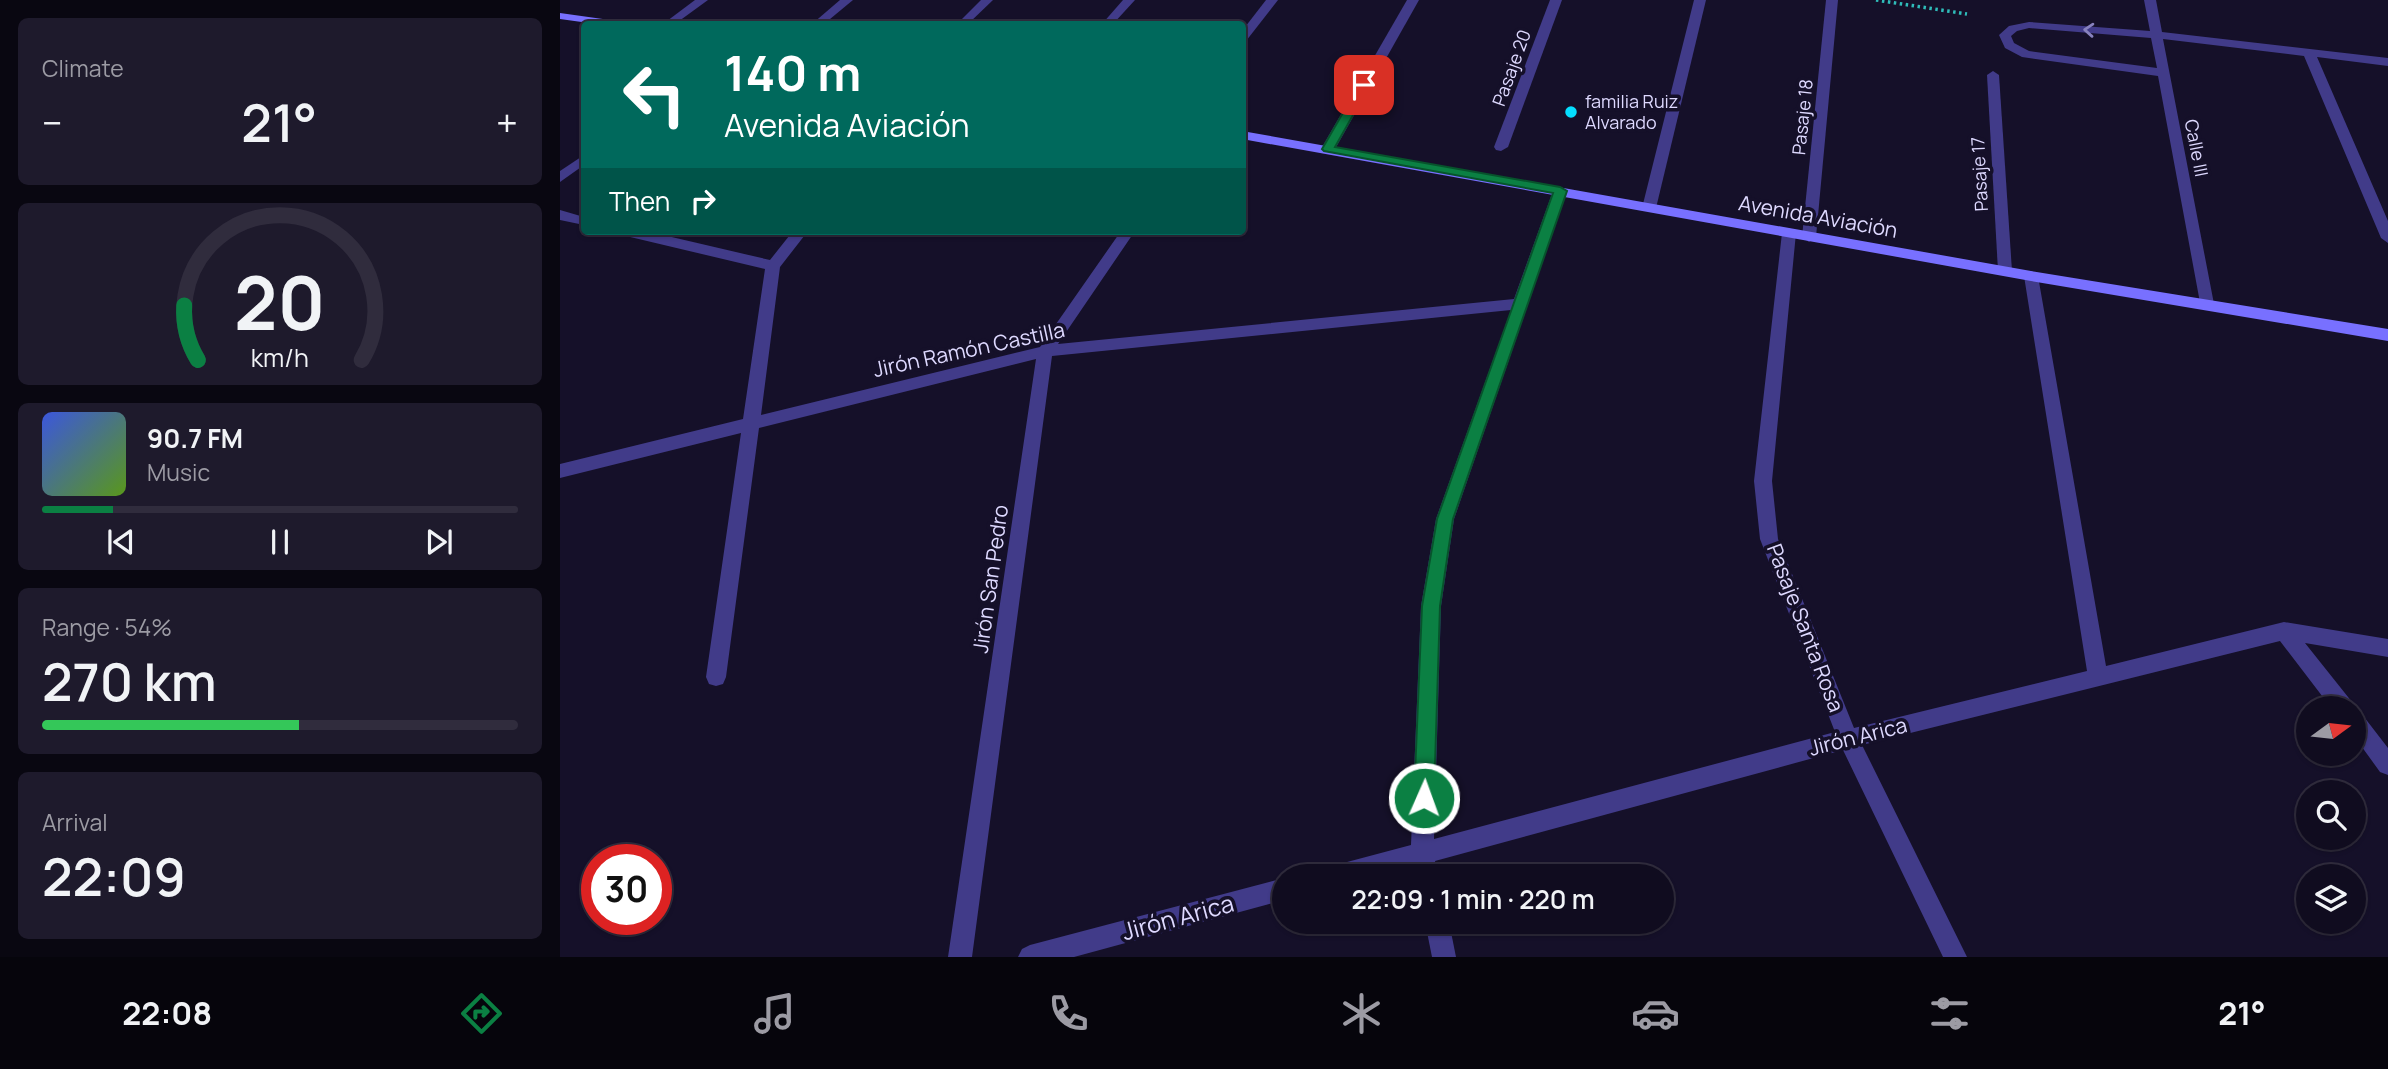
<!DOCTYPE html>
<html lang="en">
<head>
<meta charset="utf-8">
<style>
	body { margin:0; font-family:Manrope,sans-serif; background:#1e1a2c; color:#f1f3f6; height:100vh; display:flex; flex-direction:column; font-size:26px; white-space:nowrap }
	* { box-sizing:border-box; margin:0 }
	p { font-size:23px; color:#9c9ba4 }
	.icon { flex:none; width:38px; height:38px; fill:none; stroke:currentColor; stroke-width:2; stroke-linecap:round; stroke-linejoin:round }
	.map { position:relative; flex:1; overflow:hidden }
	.details { display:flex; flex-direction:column; gap:18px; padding:18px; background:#090711; width:560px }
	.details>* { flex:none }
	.top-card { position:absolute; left:21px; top:21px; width:665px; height:214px; border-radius:7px; box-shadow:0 2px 5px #0004,0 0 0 2px #302c3d; background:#00695c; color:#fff; overflow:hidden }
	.needle { width:46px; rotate:75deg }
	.controls { position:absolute; left:1736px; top:696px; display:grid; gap:14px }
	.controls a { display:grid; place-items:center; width:70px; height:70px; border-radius:50%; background:#100c1f; box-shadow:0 2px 5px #0004,0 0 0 2px #302c3d; font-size:35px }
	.speed { position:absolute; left:21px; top:844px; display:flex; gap:14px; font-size:35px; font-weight:700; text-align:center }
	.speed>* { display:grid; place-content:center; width:91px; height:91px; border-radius:50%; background:#100c1f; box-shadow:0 2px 5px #0004,0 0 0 2px #302c3d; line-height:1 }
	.speed .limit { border:10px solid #d22; background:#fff; color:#111 }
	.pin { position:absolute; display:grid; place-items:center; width:60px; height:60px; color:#fff; margin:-30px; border-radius:14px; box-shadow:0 4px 10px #0006 }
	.me { position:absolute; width:77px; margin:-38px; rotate:2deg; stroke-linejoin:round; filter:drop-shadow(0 0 5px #0008) }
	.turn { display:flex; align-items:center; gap:24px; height:147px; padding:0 28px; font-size:32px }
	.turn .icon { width:91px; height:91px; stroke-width:2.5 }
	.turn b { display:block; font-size:49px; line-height:60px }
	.then { display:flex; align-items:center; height:66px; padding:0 28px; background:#0003; gap:14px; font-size:26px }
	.big { font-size:52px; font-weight:600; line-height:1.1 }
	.details .card { flex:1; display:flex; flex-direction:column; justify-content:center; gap:10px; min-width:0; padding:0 24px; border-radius:10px; background:#1e1a2c }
	.details .dial { align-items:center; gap:0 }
	.dial svg { height:182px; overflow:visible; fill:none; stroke:#302c3d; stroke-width:7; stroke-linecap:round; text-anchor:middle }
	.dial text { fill:#f1f3f6; stroke:none }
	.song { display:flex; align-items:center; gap:21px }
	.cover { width:84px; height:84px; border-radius:10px; background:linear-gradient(135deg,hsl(230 70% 55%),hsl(90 70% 35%)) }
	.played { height:7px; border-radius:4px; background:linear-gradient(90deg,#0b8043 15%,#302c3d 15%) }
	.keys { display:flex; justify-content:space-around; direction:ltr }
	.heat { display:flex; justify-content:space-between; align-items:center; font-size:38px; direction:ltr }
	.charge { height:10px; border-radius:5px; background:linear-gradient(90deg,#34c759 54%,#302c3d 0) }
	.trip { position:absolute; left:712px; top:864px; width:402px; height:70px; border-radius:35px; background:#100c1f; box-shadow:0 2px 5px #0004,0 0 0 2px #302c3d; font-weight:600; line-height:70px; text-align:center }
	.menu { display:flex; height:112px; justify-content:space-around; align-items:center; background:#06050c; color:#9c9ba4 }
	.menu .icon { width:49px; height:49px }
	.menu .active { color:#0b8043 }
	.menu b { font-size:32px; color:#f1f3f6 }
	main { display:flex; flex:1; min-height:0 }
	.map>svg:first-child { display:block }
</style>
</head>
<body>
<main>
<section class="details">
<div class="card"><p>Climate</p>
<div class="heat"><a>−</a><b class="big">21°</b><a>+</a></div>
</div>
<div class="card dial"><svg viewBox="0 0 100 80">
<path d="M14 69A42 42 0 1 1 86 69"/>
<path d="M14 69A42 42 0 0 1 8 45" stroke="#0b8043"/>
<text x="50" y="56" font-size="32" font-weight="700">20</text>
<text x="50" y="72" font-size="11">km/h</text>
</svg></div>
<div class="card">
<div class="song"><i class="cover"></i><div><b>90.7 FM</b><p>Music</p></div></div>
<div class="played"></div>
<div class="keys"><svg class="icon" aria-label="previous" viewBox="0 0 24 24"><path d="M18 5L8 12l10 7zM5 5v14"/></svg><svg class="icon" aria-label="pause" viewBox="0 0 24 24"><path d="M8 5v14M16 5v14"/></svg><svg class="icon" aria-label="next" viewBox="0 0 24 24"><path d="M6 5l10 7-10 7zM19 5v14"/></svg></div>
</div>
<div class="card"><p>Range · 54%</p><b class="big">270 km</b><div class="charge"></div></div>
<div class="card"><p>Arrival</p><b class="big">22:09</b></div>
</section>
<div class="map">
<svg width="1828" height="957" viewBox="0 0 1828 957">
	<rect width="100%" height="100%" fill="#151029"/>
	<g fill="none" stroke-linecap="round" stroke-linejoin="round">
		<polyline stroke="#2fbcb9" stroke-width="3.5" stroke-dasharray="2.5 3.5" stroke-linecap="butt" points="1316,0 1407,14"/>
		<g fill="#413b89" fill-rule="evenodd">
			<polygon points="135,0 148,0 115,24 103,24"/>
			<polygon points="280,0 293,0 264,24 252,24"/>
			<polygon points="421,0 433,0 408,24 397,24"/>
			<polygon points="563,0 575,0 553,24 542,24"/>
			<polygon points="706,0 718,0 686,41 682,42 682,31"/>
			<polygon points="847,0 859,0 775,149 773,152 763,152 761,149"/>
			<polygon points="990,0 1002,0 948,147 941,151 936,150 934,147"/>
			<polygon points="1134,0 1146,0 1096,208 1089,212 1082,208"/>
			<polygon points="1266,0 1278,0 1256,237 1249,242 1242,237"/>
			<path d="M1584 0H1596L1602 32 1828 58V66L1757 57 1828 221V243L1821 238 1744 56 1603 39 1654 304 1651 308H1641L1598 76 1462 57 1445 48 1439 35 1449 26 1469 22 1590 31ZM1469 28 1591 38 1597 68 1469 51 1454 43 1451 36 1457 31Z"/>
			<polygon points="1433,71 1439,75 1452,271 1445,276 1438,271 1427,75"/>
			<polygon points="24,155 24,165 0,182 0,171"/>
			<polygon points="1000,187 1007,191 894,519 881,606 874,839 1275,732 1200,539 1194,481 1222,233 1229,228 1236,233 1212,481 1218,539 1294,728 1527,671 1464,276 1471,271 1478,276 1546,666 1724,622 1828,639 1828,657 1745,643 1792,702 1795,710 1801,713 1828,748 1828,775 1820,772 1794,736 1794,709 1772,709 1720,641 1302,745 1407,957 1383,957 1283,750 875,861 878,877 856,877 853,866 815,877 761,877 764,869 772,866 851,845 861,606 876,519 951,310 492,356 412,957 388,957 476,359 199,428 166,677 163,684 156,686 149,684 146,677 181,433 0,478 0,464 183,419 205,269 66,236 59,231 86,231 210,260 233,231 248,231 220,267 201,415 480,347 561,231 575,231 498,344 954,299 993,191"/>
			<polygon points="0,210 24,217 24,225 0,220"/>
			<polygon points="724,878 724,900 514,957 458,957 462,949 470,945"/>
			<polygon points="865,922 889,922 896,957 872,957"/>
		</g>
		<g fill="#7870ff" fill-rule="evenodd">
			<polygon points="0,13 57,21 63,24 36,24 0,19"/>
			<polygon points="682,131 1471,271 1828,329 1828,341 1471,281 682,139"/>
		</g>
	</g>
	<defs><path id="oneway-chevron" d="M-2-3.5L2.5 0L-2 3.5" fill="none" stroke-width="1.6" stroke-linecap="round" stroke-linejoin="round" transform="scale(1.75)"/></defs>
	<use stroke="#8882be" href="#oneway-chevron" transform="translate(1529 30) rotate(-176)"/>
	<polygon fill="#0b8043" stroke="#07532c" stroke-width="2" points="804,82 810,85 775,147 1000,187 1007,191 893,519 880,606 874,798 871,805 864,808 857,805 854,798 862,606 877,519 993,193 764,151 762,149 799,85"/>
	<circle fill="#05deff" stroke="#151029" stroke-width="2.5" cx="1011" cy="112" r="7"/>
	<g text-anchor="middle" stroke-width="7" stroke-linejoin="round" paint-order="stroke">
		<g font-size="18" fill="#ded9ff" stroke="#151029">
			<text transform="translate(952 68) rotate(-70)" y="6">Pasaje 20</text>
			<text transform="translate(1243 117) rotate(-84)" y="6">Pasaje 18</text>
			<text transform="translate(1636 148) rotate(79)" y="6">Calle III</text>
			<text transform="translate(1420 174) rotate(-93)" y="6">Pasaje 17</text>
		</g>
		<g font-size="18" fill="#ded9ff" stroke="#151029" text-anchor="start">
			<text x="1025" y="108">familia Ruiz<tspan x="1025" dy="21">Alvarado</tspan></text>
		</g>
		<g font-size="21" fill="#ded9ff" stroke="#151029">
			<text transform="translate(1258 217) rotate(10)" y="7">Avenida Aviación</text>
			<text transform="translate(409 350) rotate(-12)" y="7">Jirón Ramón Castilla</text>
			<text transform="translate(431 579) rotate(-82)" y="7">Jirón San Pedro</text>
			<text transform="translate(1245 628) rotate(69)" y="7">Pasaje Santa Rosa</text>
			<text transform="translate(1298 737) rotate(-14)" y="7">Jirón Arica</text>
		</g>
		<g font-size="24" fill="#ded9ff" stroke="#151029">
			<text transform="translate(618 918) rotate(-15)" y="8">Jirón Arica</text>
		</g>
	</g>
</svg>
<div class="controls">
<a><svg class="needle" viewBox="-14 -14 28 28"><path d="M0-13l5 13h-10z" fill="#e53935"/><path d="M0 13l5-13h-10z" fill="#9c9ba4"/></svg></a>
<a><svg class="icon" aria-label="search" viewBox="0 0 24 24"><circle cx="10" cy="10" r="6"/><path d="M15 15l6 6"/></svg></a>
<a><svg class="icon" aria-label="layers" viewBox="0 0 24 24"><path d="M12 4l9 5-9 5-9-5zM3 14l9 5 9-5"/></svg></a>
</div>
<div class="speed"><div class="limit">30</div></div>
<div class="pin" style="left:804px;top:85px;background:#d93025"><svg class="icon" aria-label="arrive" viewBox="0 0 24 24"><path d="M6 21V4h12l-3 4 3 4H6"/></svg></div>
<svg class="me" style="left:864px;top:798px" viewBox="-20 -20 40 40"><circle r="17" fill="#0b8043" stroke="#fff" stroke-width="3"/><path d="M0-11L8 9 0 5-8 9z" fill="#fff"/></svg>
<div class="trip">22:09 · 1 min · 220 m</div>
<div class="top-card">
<div class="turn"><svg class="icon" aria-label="left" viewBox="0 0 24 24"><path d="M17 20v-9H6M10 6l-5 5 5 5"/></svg><div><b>140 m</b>Avenida Aviación</div></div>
<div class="then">Then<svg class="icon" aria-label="right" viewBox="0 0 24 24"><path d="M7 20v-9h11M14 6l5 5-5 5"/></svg></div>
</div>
</div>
</main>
<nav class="menu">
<b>22:08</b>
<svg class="icon active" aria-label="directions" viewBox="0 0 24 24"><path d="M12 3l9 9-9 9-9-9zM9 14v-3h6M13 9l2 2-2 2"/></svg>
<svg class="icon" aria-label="music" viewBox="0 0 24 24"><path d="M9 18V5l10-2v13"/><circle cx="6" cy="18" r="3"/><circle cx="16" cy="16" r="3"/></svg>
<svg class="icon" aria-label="phone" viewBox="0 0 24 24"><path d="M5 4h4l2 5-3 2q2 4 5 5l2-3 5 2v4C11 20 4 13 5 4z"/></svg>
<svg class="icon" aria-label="climate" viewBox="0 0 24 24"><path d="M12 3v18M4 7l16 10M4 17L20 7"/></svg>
<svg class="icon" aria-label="car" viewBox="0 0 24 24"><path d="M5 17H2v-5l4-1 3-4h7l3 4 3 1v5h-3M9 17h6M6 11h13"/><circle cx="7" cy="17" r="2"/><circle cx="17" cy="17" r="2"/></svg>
<svg class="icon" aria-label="filters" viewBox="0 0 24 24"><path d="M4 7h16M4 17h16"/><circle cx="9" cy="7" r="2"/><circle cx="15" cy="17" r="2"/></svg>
<b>21°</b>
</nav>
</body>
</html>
